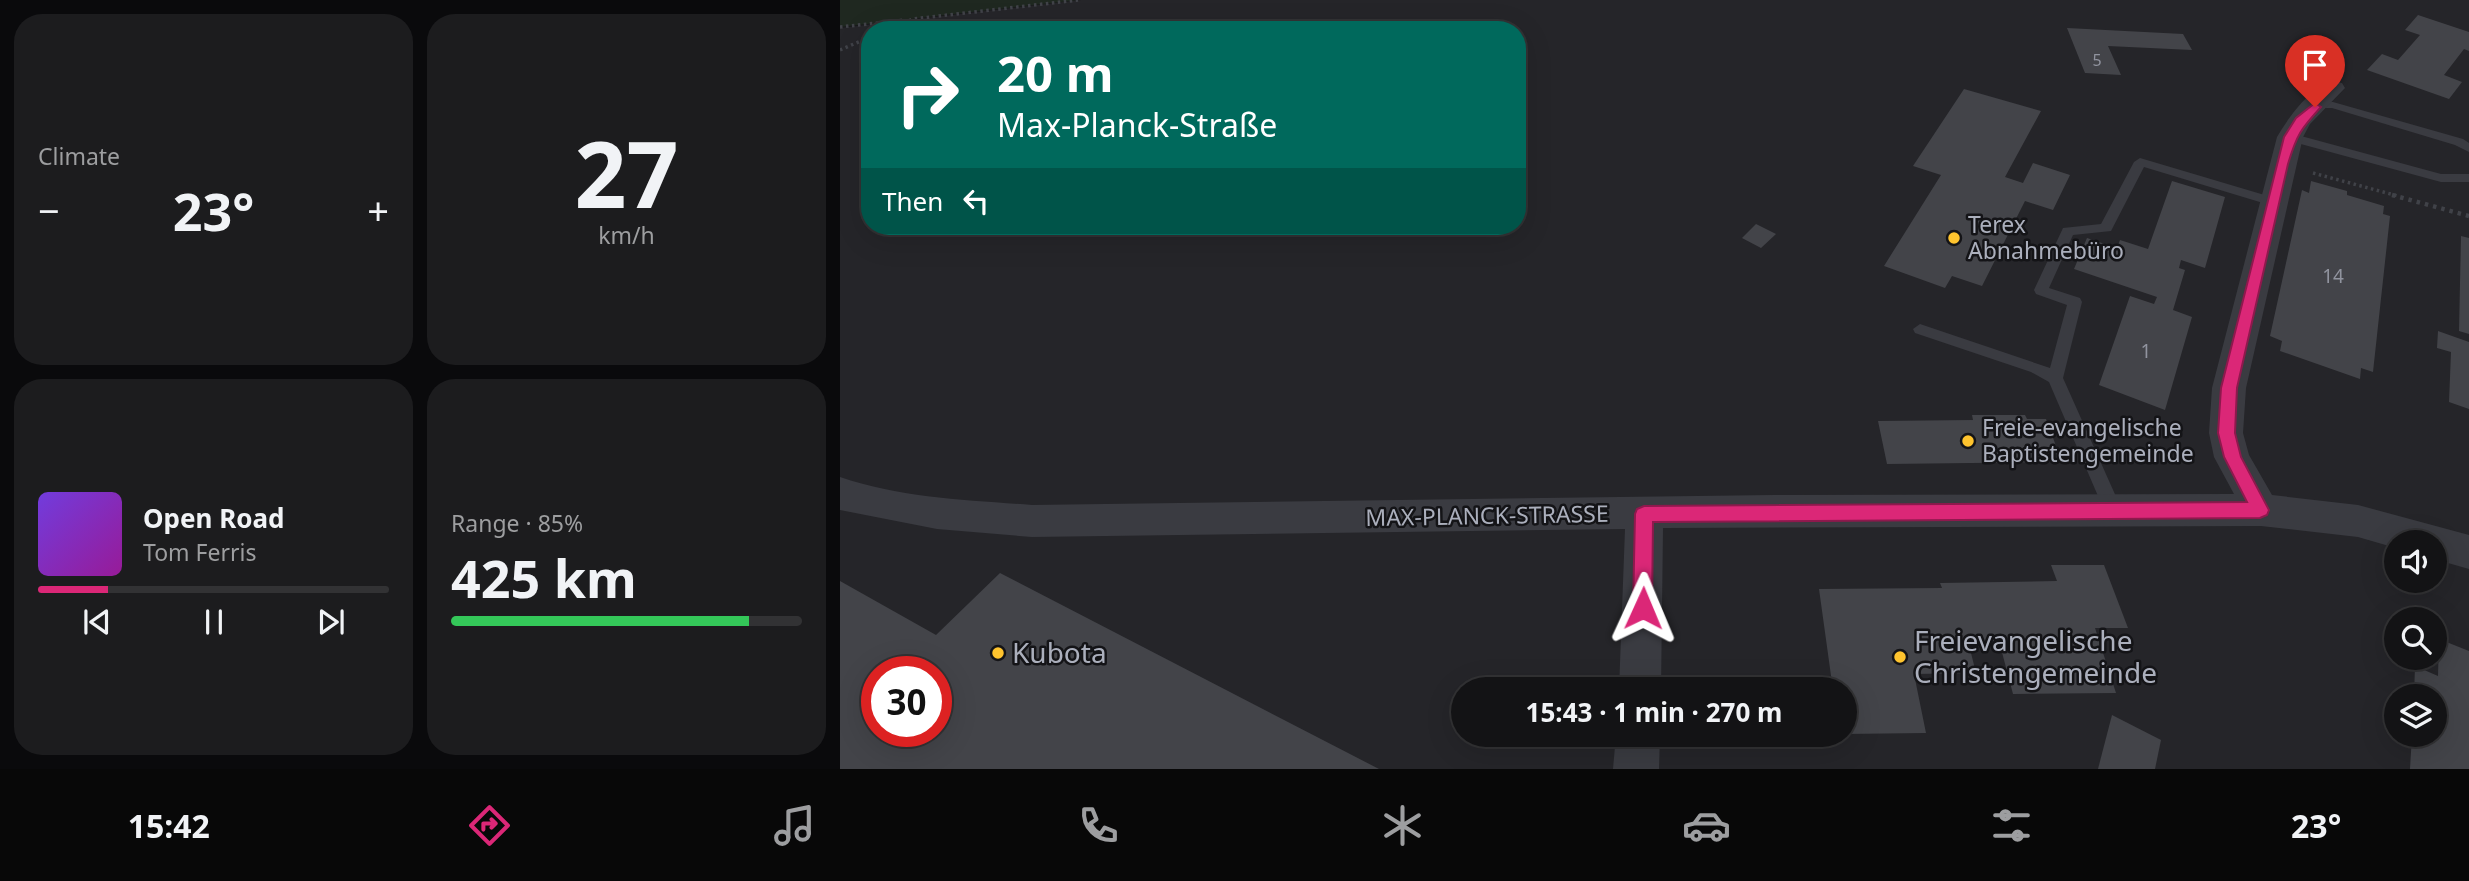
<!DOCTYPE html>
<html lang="en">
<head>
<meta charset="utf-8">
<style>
	body { margin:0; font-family:"Noto Sans",sans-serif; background:#1c1c1e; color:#f1f3f6; height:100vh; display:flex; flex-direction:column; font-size:26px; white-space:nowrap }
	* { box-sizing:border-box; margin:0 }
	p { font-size:23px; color:#9d9ea0 }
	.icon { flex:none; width:38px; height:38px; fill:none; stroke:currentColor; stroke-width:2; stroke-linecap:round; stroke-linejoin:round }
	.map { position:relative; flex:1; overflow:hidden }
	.sheet { display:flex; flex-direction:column; gap:14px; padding:14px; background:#0a0a0c; width:840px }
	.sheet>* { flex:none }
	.top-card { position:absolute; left:21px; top:21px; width:665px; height:214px; border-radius:28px; box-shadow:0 7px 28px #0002,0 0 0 2px #323234; background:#00695c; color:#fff; overflow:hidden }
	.fabs { position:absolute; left:1544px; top:530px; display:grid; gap:14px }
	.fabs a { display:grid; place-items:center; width:63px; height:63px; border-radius:50%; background:#131315; box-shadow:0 7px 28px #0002,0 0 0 2px #323234; font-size:35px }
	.speed { position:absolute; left:21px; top:656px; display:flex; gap:14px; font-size:35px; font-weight:700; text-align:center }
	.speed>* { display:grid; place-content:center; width:91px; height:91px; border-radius:50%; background:#131315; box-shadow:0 7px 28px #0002,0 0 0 2px #323234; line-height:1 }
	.speed .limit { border:10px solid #d22; background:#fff; color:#111 }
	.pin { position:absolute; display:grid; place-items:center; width:60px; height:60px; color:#fff; margin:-72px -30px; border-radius:50% 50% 50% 0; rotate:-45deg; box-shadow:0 0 7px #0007 }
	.pin .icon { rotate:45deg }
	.me { position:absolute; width:77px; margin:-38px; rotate:1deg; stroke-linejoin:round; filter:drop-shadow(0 0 5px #0008) }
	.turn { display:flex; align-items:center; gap:24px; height:147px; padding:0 21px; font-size:32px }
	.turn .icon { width:91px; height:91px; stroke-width:2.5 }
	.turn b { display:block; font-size:49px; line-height:60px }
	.then { display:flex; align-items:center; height:66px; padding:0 21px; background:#0003; gap:14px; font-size:26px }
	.big { font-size:52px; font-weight:700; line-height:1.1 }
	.sheet .card { flex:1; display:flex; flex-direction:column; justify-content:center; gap:10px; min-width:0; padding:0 24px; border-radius:28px; background:#1c1c1e }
	.sheet .dial { align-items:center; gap:0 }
	.dial b { font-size:91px; line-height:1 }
	.song { display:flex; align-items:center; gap:21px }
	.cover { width:84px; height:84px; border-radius:10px; background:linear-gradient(135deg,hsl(260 70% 55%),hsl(300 70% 35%)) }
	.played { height:7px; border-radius:4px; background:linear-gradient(90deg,#db2777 20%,#323234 20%) }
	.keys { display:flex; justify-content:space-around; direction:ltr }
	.heat { display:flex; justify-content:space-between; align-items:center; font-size:38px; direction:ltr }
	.charge { height:10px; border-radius:5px; background:linear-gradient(90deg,#34c759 85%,#323234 0) }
	.sheet .tiles { flex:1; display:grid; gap:14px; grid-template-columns:repeat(2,1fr) }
	.trip { position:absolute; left:611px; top:677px; width:406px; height:70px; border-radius:35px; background:#131315; box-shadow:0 7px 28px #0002,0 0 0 2px #323234; font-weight:700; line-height:70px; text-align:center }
	.tab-bar { display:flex; height:112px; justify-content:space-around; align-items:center; background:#080808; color:#9d9ea0 }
	.tab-bar .icon { width:49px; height:49px }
	.tab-bar .selected { color:#db2777 }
	.tab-bar b { font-size:32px; color:#f1f3f6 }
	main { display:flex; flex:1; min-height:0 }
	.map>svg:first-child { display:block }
</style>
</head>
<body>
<main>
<section class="sheet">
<div class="tiles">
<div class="card"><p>Climate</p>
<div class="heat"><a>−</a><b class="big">23°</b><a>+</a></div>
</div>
<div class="card dial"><b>27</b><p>km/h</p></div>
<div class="card">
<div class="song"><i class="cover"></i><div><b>Open Road</b><p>Tom Ferris</p></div></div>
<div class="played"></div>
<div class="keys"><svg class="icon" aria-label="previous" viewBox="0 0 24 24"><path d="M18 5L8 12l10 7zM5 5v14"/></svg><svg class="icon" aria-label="pause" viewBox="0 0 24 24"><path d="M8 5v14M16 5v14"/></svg><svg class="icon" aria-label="next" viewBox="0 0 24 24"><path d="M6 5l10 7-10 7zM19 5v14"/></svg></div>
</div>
<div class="card"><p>Range · 85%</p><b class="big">425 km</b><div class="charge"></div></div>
</div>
</section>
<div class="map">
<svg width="1629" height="769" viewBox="0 0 1629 769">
	<rect width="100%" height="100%" fill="#19191c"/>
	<path fill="#252529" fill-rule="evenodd" d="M241 0H1629V769H0V28ZM30 30H677V226H30ZM1556 542H1594V581H1556ZM1556 620H1594V658H1556ZM37 672H96V732H37ZM623 690H1004V735H623ZM1556 696H1594V735H1556Z"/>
	<polygon fill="#1f2820" points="0,0 238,0 0,27"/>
	<g fill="#434449" fill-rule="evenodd">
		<polygon points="1578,15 1629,32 1629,51 1624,49 1604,75 1622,82 1609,99 1527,70 1542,54 1558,60 1580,35 1565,30"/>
		<polygon points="1227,28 1343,34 1352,50 1268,46 1281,75 1245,73"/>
		<polygon points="1124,89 1201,111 1165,177 1183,183 1193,163 1230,175 1213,210 1185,201 1142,286 1112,276 1105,288 1044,266 1101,175 1073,166"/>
		<polygon points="1332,181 1385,197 1365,268 1341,260 1339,268 1345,270 1333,310 1352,317 1325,410 1259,385 1290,296 1314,304 1317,297 1234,269 1247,238 1277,248 1280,240 1308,249"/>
		<polygon points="1471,181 1507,191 1507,195 1544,206 1543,214 1550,216 1533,372 1521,368 1520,379 1440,351 1442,341 1430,336 1462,190 1469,193"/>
		<polygon points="916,224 936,234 921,248 902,238"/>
		<polygon points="1621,236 1629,238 1629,334 1619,331"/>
		<polygon points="1598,331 1629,342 1629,409 1609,402 1611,352 1597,348"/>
		<polygon points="1132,415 1185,415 1187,419 1206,419 1222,462 1047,464 1038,421 1133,420"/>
		<polygon points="1211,565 1264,565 1288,628 1255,628 1276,693 1173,694 1159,641 1128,641 1136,673 1074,674 1086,733 1004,734 1004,690 993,690 979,589 1102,588 1100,583 1217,581"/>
		<path d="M160 573 539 769H0V581L96 635ZM37 672H96V732H37Z"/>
		<polygon points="1599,639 1629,651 1629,769 1570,769 1572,735 1594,735 1594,696 1574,696 1575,666 1598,676"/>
		<polygon points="1272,715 1321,740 1315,769 1258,769"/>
	</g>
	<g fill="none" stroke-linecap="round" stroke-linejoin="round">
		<g stroke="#404248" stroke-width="3.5" stroke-dasharray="2.5 3.5" stroke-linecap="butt">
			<polyline points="0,27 65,20"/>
			<polyline points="47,30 73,19 238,0"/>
			<polyline points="0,50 30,37"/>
			<polyline points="1473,173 1558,196"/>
		</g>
		<polyline stroke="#404248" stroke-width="4.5" stroke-dasharray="3.5 5" stroke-linecap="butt" points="1552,195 1629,216"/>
		<g fill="#3a3b41" fill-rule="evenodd">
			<polygon points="1493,102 1623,139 1629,143 1629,152 1615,145 1492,108 1477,108 1471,105 1477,102"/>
			<polygon points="1450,133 1601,174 1629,174 1629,182 1601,182 1446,140 1444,137"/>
			<polygon points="1300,158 1438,199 1440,202 1433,206 1304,167 1271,231 1233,235 1209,288 1240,298 1242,302 1223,378 1282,510 1279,515 1273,518 1267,515 1264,510 1209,382 1191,372 1075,333 1073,329 1080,324 1210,368 1227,305 1196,294 1194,290 1223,228 1261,224 1294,162"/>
		</g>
		<g fill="#3a3b41" fill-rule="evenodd">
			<path d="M1493 81 1502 83 1505 88 1470 124 1463 137 1406 388 1403 433 1409 455 1432 495 1518 505 1629 535V569L1594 559V542H1556V548L1518 537 1421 526 823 528 821 690H779L785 529 192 537 97 529 0 510V477C61 498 128 500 192 505L933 495 1394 494 1374 457 1369 433 1372 388 1437 137C1449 117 1470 87 1493 81Z"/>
			<polygon points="776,735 820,735 819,769 773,769"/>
		</g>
	</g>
	<path fill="#db2777" stroke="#8e194d" stroke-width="2" d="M1475 103 1481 107C1461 129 1457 134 1448 164L1397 388 1395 433 1401 457 1429 510 1427 515 1420 518 813 522 812 608 809 614 803 617 796 614 793 608 795 514 797 509 804 506 1407 502 1384 457 1378 433 1381 388 1444 137 1456 118Z"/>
	<g fill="#ffc42e" stroke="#141417" stroke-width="2.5">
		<circle cx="1114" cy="238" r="7"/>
		<circle cx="1128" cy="441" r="7"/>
		<circle cx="158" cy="653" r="7"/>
		<circle cx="1060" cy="657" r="7"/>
	</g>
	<g text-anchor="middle" stroke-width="5" stroke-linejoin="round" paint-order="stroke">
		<g font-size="16" fill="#91949f">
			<text x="1257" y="66">5</text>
		</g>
		<g font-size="19" fill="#91949f">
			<text x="1493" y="283">14</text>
			<text x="1306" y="358">1</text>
		</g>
		<g font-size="23" fill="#abafbc" stroke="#141417" text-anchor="start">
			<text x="1128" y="233">Terex<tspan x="1128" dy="26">Abnahmebüro</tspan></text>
			<text x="1142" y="436">Freie-evangelische<tspan x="1142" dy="26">Baptistengemeinde</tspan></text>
		</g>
		<g font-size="23" fill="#abafbc" stroke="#141417">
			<text transform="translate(647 516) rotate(-1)" y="8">MAX-PLANCK-STRASSE</text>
		</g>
		<g font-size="28" fill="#abafbc" stroke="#141417" text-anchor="start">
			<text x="1074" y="651">Freievangelische<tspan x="1074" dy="32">Christengemeinde</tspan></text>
			<text x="172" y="663">Kubota</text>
		</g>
	</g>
</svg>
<div class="fabs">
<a><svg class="icon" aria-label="sound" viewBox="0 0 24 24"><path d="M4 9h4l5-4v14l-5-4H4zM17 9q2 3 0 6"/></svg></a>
<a><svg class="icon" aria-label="search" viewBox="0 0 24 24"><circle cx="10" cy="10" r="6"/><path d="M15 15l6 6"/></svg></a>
<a><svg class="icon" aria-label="layers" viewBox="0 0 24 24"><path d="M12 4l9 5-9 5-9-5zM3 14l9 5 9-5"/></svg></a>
</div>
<div class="speed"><div class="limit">30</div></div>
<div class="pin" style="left:1475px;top:107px;background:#d93025"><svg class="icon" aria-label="arrive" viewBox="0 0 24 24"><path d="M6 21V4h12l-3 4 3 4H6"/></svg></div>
<svg class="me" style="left:803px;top:608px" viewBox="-20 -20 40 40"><path d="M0-17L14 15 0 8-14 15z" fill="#db2777" stroke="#fff" stroke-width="4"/></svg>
<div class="trip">15:43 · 1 min · 270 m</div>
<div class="top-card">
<div class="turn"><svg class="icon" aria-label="right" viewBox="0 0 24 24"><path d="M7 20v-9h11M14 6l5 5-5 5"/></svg><div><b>20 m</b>Max-Planck-Straße</div></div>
<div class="then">Then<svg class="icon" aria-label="left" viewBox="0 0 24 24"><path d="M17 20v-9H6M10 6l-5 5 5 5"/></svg></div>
</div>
</div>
</main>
<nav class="tab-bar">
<b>15:42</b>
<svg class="icon selected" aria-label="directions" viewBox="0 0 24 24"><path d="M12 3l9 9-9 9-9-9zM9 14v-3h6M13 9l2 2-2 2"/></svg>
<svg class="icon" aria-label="music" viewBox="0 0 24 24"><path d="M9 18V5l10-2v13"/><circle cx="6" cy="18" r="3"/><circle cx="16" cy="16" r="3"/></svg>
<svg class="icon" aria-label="phone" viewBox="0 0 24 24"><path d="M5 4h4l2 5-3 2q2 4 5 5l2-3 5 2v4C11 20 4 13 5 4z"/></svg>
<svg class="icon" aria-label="climate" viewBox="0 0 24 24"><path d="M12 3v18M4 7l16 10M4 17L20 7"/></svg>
<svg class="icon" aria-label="car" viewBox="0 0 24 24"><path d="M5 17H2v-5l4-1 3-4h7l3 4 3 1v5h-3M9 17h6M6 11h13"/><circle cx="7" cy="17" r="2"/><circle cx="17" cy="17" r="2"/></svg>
<svg class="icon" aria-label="filters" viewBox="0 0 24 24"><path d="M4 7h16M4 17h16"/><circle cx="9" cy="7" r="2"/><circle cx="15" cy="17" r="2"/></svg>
<b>23°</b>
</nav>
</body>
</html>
